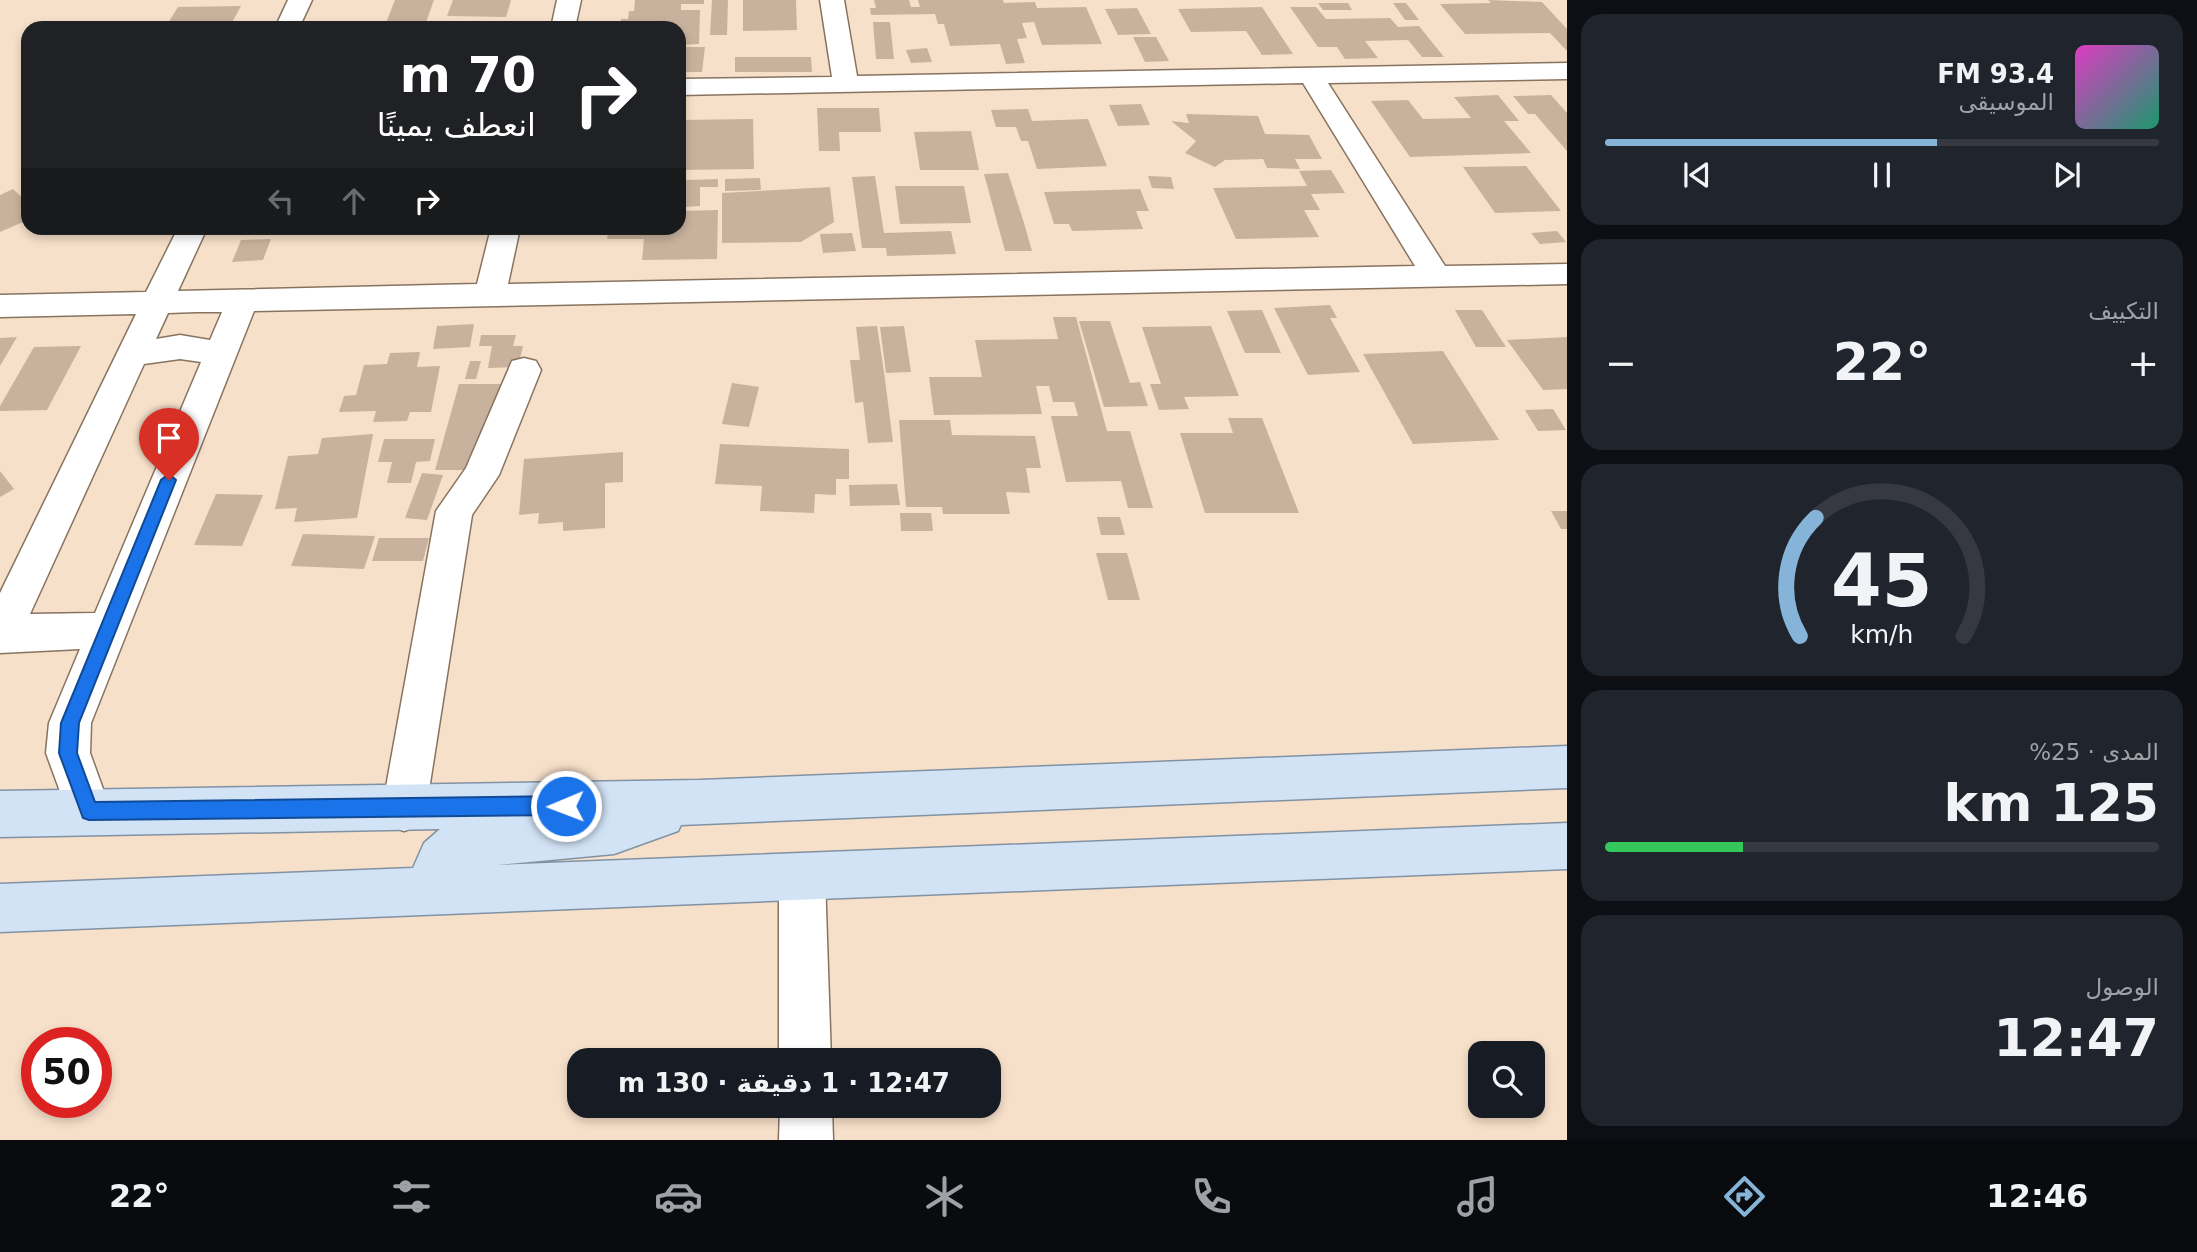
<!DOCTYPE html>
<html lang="ar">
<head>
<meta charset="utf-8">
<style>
	body { margin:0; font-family:"DejaVu Sans","Noto Naskh Arabic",sans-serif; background:#20242c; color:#f1f3f6; direction:rtl; height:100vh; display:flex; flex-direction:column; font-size:26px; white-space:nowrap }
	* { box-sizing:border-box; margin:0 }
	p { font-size:23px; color:#9ea1a6 }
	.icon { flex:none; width:38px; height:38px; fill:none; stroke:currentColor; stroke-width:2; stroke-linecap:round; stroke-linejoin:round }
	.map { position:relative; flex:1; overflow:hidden; direction:ltr }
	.details { display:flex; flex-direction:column; gap:14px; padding:14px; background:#0d0f14; width:630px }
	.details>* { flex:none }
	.top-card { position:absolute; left:21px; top:21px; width:665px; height:214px; border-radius:21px; box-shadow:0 4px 10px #0003; direction:rtl; background:#202124; color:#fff; overflow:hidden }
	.controls { position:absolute; left:1468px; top:1041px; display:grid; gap:14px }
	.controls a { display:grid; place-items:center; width:77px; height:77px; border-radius:14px; background:#171b24; box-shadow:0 4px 10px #0003; font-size:35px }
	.speed { position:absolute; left:21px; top:1027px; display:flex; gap:14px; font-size:35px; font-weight:700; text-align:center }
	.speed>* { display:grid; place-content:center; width:91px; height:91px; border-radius:50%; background:#171b24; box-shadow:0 4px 10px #0003; line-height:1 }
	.speed .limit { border:10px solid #d22; background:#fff; color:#111 }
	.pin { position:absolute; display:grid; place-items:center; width:60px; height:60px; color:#fff; margin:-72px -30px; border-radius:50% 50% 50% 0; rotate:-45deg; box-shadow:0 0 7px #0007 }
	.pin .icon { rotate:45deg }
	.me { position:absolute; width:77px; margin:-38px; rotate:269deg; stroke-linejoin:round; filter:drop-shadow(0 0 5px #0008) }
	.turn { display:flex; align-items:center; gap:24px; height:147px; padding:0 35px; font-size:32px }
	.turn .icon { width:91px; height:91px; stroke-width:2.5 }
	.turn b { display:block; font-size:49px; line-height:60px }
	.lanes { display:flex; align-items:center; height:66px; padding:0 35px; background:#0003; justify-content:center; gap:35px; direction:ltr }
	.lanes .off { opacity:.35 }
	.big { font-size:52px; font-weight:800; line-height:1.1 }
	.details .card { flex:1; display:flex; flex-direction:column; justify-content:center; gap:10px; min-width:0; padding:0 24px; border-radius:21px; background:#20242c }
	.details .dial { align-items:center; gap:0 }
	.dial svg { height:182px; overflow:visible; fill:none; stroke:#363941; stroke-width:7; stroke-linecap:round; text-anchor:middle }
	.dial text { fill:#f1f3f6; stroke:none }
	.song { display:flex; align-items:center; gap:21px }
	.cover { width:84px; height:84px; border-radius:10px; background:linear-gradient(135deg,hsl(310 70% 55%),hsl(160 70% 35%)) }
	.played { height:7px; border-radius:4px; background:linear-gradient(90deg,#85b4d8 60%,#363941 60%) }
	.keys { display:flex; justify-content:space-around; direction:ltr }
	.heat { display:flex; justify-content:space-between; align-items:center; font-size:38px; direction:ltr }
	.charge { height:10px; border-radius:5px; background:linear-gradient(90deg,#34c759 25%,#363941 0) }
	.trip { position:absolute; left:567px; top:1048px; width:434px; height:70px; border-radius:21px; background:#171b24; box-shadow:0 4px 10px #0003; font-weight:800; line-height:70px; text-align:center; direction:rtl }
	.tabs { display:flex; height:112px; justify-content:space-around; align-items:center; background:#090b0e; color:#9ea1a6 }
	.tabs .icon { width:49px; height:49px }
	.tabs .selected { color:#85b4d8 }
	.tabs b { font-size:32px; color:#f1f3f6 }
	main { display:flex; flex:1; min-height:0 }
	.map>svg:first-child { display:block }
</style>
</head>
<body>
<main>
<section class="details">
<div class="card">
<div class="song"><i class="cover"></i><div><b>93.4 FM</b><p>الموسيقى</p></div></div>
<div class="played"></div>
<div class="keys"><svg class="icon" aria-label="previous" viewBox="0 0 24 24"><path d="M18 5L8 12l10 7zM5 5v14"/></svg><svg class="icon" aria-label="pause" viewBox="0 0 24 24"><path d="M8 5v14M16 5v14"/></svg><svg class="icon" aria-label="next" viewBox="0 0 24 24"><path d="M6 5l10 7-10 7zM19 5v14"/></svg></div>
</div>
<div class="card"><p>التكييف</p>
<div class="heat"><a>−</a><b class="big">22°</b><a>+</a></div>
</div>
<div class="card dial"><svg viewBox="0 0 100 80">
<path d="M14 69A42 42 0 1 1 86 69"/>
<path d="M14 69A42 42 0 0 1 21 17" stroke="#85b4d8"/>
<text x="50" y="56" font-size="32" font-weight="700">45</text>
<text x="50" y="72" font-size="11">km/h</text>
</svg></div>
<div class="card"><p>المدى · 25%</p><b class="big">125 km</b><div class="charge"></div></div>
<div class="card"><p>الوصول</p><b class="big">12:47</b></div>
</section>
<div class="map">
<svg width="1567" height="1140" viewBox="0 0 1567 1140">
	<rect width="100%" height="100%" fill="#f7e0ca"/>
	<g fill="#c9b29d">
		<polygon points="395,0 434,0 424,28 384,28"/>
		<polygon points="453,0 511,0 506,17 447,16"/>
		<polygon points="635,0 704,0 704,4 681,4 681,10 700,10 699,44 679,45 679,28 620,28 621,19 628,19 629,11 634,11"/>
		<polygon points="712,0 728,0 727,35 710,35"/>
		<polygon points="743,0 796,0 797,30 743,31"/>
		<polygon points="874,0 909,0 911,7 920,7 918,0 1003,0 1004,3 1035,2 1037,8 1086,7 1102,44 1042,45 1034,22 1022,23 1027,38 1017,39 1025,63 1006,64 1000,44 950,46 944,24 938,24 935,14 871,15 870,8 876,8"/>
		<polygon points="1488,0 1542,2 1567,29 1567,51 1550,33 1465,34 1440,4 1491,3"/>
		<polygon points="1318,3 1348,3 1352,10 1323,10"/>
		<polygon points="1393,3 1406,3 1419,20 1405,20"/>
		<polygon points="241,6 229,28 165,28 178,7"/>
		<polygon points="1262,7 1293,54 1262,55 1246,31 1191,32 1178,9"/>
		<polygon points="1290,7 1316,7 1326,19 1390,18 1398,27 1419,26 1444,57 1422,57 1408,40 1365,41 1378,58 1345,59 1337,47 1318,47"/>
		<polygon points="1137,8 1151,34 1118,35 1105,9"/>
		<polygon points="873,22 890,22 894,59 876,59"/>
		<polygon points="1133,37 1156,37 1169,61 1145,62"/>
		<polygon points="684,47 705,47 702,72 681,72"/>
		<polygon points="927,48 932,62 911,63 906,50"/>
		<polygon points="735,57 811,57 812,72 735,72"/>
		<polygon points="1498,95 1519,121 1504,121 1531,153 1410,157 1371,101 1408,100 1423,119 1471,118 1454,97"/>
		<polygon points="1551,95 1567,113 1567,151 1535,114 1528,114 1513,96"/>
		<polygon points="1141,104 1150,125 1118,126 1109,105"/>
		<polygon points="817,108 879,108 881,132 839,132 840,151 819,151"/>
		<polygon points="1028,109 1032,121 1088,119 1107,166 1037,169 1028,141 1021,141 1016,127 996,127 991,110"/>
		<polygon points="1186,114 1258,116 1265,134 1309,135 1322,159 1295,159 1300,169 1267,168 1263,159 1225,160 1215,167 1185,153 1196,141 1171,121 1189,123"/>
		<polygon points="753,119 754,169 679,170 679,120"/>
		<polygon points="971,131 979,170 920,170 914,132"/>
		<polygon points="1526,166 1561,211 1495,213 1463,167"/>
		<polygon points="1331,170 1345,193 1311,194 1320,210 1304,210 1319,237 1236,239 1213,188 1307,186 1299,171"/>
		<polygon points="1008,173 1024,223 1032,251 1005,251 984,174"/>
		<polygon points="875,176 884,233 951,231 956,254 887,256 886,248 862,248 852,177"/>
		<polygon points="1148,176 1171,177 1174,189 1152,188"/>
		<polygon points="760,178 761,190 725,191 725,179"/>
		<polygon points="718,179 718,187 700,187 700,206 685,207 686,180"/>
		<polygon points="895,186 964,186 971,223 900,224"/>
		<polygon points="830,187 834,222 801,242 722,243 722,193"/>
		<polygon points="13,189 28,203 28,220 0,232 0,195"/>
		<polygon points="1140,189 1149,211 1136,211 1143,229 1072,231 1069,224 1054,224 1044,192"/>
		<polygon points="718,210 717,259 642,260 644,239 607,239 608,232 586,233 587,228 679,228 679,211"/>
		<polygon points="1557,231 1566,242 1540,244 1531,233"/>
		<polygon points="852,233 856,251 823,253 820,234"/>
		<polygon points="271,239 263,260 232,262 241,240"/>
		<polygon points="1330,305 1337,318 1330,318 1360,372 1308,375 1274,308"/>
		<polygon points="1262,310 1281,353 1245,353 1227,311"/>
		<polygon points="1455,310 1482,310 1506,347 1476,347"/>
		<polygon points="1053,317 1076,317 1107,431 1130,431 1153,508 1128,508 1121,481 1066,482 1051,416 1078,416 1074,402 1053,402 1049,386 1036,386 1042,414 934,415 929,377 982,377 975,340 1058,339"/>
		<polygon points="1079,321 1110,321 1130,383 1140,382 1148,406 1104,407"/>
		<polygon points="474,324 470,347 433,349 437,326"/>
		<polygon points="877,326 884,372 893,442 868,443 863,402 855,403 850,360 860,360 856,327"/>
		<polygon points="904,326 911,372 886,373 880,327"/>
		<polygon points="1211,326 1239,396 1184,397 1189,409 1159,410 1150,384 1161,384 1142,327"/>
		<polygon points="481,335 516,335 513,346 523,346 518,367 488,368 492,346 479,346"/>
		<polygon points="17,337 0,366 0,338"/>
		<polygon points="1567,337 1567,389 1543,390 1507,340"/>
		<polygon points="81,346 47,410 0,411 0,406 34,347"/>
		<polygon points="1443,351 1499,440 1413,444 1363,354"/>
		<polygon points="420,352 417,367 440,366 431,412 410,412 407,421 373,422 376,411 339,412 344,396 356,395 364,365 387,364 390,353"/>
		<polygon points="470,361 481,361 476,379 465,379"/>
		<polygon points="732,383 759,387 749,427 722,424"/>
		<polygon points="459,384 506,384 495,432 481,432 472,470 435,470"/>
		<polygon points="1553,409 1566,430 1538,431 1525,410"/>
		<polygon points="1228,418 1262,418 1299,513 1205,513 1180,433 1233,433"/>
		<polygon points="899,420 950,420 952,435 1035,436 1041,468 1026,468 1030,493 1006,492 1010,514 943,514 942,507 906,507"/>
		<polygon points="373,434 357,518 294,522 297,508 275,509 288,456 318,454 322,438"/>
		<polygon points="384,439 435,439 430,461 416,462 411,483 387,483 392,462 378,462"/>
		<polygon points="720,444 849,449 849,479 836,479 836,495 815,494 814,513 760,511 762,486 715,484"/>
		<polygon points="623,452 623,482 605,483 605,528 563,531 563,522 538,524 539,513 519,515 524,459"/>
		<polygon points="0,471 14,489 0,497"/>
		<polygon points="422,473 443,475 427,520 405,518"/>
		<polygon points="897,484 900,505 850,506 849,485"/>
		<polygon points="216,494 263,495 242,546 194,545"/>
		<polygon points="1551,511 1567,511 1567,529 1561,529"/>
		<polygon points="900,513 931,513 933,531 901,531"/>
		<polygon points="1097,517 1120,517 1125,535 1101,535"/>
		<polygon points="303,534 337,535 375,536 364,569 291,566"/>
		<polygon points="379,538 429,538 423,561 372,561"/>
		<polygon points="1096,553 1127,553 1140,600 1108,600"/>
	</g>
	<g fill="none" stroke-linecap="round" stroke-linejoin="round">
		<g stroke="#88735f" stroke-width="3">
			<g id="minor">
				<polygon points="288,0 312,0 299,28 275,28"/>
				<polygon points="557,0 581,0 575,28 551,28"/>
				<path d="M820 0H844L857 76 1567 63V79L1328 83 1445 266 1567 264V284L254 311 91 723 90 753 111 811 105 827 89 833 73 827 46 753 49 723 80 649 0 653V593L136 314 0 317V295L146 292 178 228H207L178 291 477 284 491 228H520L508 284 1415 266 1303 83 679 95V79L832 77ZM196 312H222L210 340 180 335 156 339 168 313ZM180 359 201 362 95 613 30 614 144 364Z"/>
				<polygon points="524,358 536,361 541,370 499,475 472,515 426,809 420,825 404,831 388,825 382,809 436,511 466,468 512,361"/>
				<polygon points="802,854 819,860 825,877 831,1060 779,1060 779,877 785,860"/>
				<polygon points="780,1106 832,1106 833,1140 779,1140"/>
			</g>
		</g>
		<g stroke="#8292a3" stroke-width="3">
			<polygon id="major" points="1567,746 1567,788 681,825 678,831 614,854 497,865 1567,823 1567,869 0,932 0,884 413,868 424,843 440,829 0,837 0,791 700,780"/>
		</g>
		<use href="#minor" fill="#fff" fill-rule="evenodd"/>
		<use href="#major" fill="#d2e3f6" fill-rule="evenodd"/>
	</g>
	<polygon fill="#1a73e8" stroke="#114b97" stroke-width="2" points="169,474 176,480 79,723 77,753 95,802 566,796 572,799 575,806 572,812 566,815 89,820 83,818 59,753 61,723 161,480"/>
</svg>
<div class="controls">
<a><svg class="icon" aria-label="search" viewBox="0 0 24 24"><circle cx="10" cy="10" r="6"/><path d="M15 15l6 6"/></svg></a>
</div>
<div class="speed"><div class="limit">50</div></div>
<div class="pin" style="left:169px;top:480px;background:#d93025"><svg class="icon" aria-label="arrive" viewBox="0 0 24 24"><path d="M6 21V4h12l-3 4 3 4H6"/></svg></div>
<svg class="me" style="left:566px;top:806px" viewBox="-20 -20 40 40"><circle r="17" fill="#1a73e8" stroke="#fff" stroke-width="3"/><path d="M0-11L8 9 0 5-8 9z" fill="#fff"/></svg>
<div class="trip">12:47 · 1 دقيقة · 130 m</div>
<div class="top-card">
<div class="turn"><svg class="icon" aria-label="right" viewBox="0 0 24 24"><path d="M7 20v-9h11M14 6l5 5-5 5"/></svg><div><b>70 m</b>انعطف يمينًا</div></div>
<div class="lanes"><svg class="icon off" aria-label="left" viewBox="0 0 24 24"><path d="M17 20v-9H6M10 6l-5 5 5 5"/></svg><svg class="icon off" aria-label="ahead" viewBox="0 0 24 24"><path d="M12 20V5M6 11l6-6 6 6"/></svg><svg class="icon" aria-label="right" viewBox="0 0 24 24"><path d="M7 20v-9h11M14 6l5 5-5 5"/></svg></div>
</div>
</div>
</main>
<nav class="tabs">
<b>12:46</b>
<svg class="icon selected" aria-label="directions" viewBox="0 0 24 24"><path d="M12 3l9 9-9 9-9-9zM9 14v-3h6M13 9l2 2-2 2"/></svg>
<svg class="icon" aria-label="music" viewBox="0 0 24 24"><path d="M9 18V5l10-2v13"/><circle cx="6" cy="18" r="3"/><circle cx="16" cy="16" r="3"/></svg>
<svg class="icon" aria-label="phone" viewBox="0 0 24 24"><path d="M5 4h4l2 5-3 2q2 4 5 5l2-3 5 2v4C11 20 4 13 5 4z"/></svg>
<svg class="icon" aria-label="climate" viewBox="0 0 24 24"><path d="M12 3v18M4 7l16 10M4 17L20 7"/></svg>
<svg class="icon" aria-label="car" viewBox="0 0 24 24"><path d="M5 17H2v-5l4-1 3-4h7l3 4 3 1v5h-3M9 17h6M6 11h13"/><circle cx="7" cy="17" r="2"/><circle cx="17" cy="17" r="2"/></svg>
<svg class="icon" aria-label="filters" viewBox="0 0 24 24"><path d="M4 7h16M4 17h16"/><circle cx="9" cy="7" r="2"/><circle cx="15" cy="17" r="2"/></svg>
<b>22°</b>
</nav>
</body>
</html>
